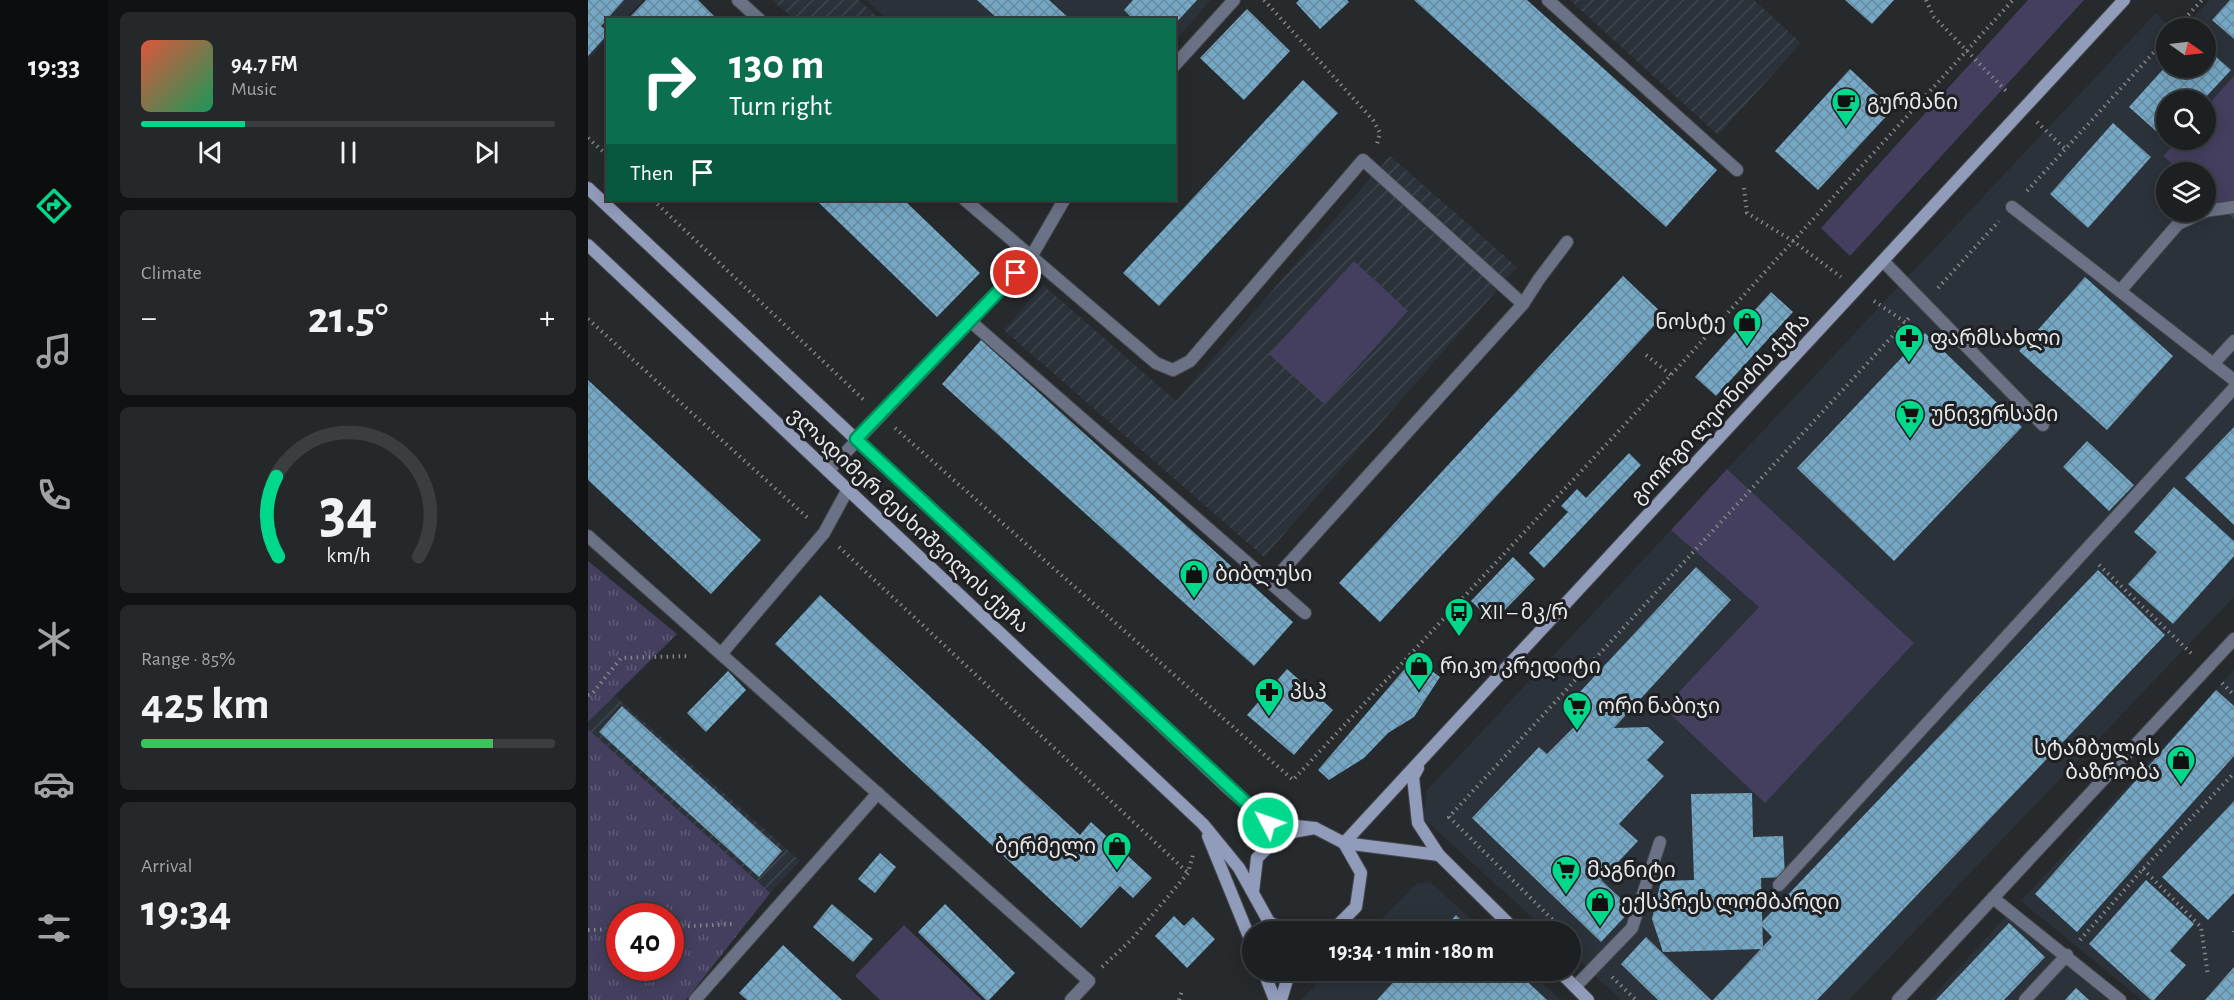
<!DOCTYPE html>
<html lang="en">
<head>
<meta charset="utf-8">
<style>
	body { margin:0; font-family:"Alegreya Sans","Noto Sans Georgian",sans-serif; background:#25282a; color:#f1f3f6; height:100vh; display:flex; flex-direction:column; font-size:22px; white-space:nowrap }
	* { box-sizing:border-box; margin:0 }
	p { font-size:20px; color:#a0a3a5 }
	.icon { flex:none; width:33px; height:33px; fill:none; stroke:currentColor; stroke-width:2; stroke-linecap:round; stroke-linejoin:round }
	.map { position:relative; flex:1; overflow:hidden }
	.panel { display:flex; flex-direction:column; gap:12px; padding:12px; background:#101213; width:480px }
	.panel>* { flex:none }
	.guide { position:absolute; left:18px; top:18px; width:570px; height:183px; border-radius:0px; box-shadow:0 3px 15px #0003,0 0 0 2px #3b3e40; background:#0b6e4f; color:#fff; overflow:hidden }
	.needle { width:39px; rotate:104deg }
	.tools { position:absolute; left:1568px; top:18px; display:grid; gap:12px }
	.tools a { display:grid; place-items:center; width:60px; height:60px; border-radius:50%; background:#1d2022; box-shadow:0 3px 15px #0003,0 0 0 2px #3b3e40; font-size:30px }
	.speed { position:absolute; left:18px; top:903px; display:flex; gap:12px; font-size:30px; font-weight:700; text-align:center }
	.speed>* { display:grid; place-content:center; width:78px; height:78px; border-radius:50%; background:#1d2022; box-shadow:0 3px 15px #0003,0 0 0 2px #3b3e40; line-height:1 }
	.speed .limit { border:9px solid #d22; background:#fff; color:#111 }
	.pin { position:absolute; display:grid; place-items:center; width:51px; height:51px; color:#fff; margin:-26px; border:3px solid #fff; border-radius:50%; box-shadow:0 2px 6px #0007 }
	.me { position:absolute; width:66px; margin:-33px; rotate:311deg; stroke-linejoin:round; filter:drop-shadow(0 0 4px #0008) }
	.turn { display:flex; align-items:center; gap:21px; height:126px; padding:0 24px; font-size:27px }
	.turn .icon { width:78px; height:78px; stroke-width:2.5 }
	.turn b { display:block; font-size:42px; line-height:51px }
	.then { display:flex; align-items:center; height:57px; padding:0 24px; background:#0003; gap:12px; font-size:22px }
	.big { font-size:45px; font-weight:700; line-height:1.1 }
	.panel .widget { flex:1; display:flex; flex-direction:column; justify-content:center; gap:9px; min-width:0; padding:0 21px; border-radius:9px; background:#25282a }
	.panel .dial { align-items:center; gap:0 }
	.dial svg { height:156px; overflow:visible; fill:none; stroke:#3b3e40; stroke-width:7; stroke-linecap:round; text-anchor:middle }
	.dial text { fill:#f1f3f6; stroke:none }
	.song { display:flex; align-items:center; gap:18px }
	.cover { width:72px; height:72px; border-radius:9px; background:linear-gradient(135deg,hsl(10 70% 55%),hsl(150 70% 35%)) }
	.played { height:6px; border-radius:3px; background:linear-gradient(90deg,#00d98c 25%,#3b3e40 25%) }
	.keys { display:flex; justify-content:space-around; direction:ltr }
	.heat { display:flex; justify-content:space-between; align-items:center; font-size:33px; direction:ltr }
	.charge { height:9px; border-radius:4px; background:linear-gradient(90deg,#34c759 85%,#3b3e40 0) }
	.trip { position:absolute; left:654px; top:921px; width:339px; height:60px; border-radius:30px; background:#1d2022; box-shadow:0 3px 15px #0003,0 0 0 2px #3b3e40; font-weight:700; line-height:60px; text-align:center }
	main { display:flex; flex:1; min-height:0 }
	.dock { display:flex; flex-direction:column; width:108px; justify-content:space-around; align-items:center; background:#0c0d0e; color:#a0a3a5 }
	.dock .icon { width:42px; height:42px }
	.dock .on { color:#00d98c }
	.dock b { font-size:27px; color:#f1f3f6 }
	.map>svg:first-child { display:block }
</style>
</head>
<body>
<main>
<nav class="dock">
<b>19:33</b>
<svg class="icon on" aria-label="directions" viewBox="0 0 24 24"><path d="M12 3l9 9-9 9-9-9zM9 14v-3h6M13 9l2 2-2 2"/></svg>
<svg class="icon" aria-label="music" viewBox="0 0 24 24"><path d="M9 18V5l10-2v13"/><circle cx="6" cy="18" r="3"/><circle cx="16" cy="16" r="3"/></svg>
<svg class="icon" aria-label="phone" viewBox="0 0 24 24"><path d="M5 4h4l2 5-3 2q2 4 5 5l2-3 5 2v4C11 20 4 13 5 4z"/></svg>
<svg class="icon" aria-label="climate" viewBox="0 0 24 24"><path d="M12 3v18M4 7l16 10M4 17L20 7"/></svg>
<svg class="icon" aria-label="car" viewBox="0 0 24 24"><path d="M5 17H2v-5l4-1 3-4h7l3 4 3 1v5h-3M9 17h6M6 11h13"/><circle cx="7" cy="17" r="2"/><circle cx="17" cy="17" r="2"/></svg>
<svg class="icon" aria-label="filters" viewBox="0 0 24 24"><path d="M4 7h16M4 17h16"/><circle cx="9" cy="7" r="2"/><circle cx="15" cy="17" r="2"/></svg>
</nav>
<section class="panel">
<div class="widget">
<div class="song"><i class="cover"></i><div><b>94.7 FM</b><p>Music</p></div></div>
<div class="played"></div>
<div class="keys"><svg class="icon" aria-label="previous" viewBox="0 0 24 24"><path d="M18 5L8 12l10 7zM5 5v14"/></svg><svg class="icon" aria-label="pause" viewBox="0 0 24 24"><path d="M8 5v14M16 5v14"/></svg><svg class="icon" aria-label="next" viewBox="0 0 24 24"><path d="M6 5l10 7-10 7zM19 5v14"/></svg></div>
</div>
<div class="widget"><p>Climate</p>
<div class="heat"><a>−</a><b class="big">21.5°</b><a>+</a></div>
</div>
<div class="widget dial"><svg viewBox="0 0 100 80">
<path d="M14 69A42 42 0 1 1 86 69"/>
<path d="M14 69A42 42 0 0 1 13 28" stroke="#00d98c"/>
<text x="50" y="56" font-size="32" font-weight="700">34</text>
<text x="50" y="72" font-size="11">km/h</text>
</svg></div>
<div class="widget"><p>Range · 85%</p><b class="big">425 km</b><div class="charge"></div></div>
<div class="widget"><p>Arrival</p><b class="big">19:34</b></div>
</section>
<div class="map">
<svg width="1646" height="1000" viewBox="0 0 1646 1000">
	<defs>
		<pattern id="industrial-furrows" width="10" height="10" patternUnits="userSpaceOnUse" patternTransform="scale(1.5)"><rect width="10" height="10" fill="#2c323a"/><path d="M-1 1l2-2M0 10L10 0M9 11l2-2" fill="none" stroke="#40464d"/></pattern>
		<pattern id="park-tufts" width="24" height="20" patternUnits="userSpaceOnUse" patternTransform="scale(1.5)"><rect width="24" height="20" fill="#443f5f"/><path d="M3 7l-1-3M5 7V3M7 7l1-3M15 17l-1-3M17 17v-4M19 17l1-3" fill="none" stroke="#5f5b76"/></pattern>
		<pattern id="building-cross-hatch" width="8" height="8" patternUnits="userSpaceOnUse" patternTransform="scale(1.5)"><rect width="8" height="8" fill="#75a8c5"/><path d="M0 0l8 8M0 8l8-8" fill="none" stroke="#678a9f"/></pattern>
	</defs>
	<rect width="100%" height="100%" fill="#272a2d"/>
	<g fill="#2c323a">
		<polygon points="0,0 55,0 37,19 20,20 19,39 0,60"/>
		<polygon points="278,0 623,0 587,41 586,20 299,19"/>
		<polygon points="1622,0 1646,0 1646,76 1617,108 1617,100 1578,100 1578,140 1590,140 1575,156 1594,172 1578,172 1578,212 1617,212 1617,193 1646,219 1646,597 1261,1000 1033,1000 983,953 982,932 959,931 835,818 839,790 1083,530 1171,607 1326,643 1139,469 1568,13 1583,28 1578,28 1578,68 1617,68 1617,28 1595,28"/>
		<polygon points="1646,670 1646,1000 1554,1000 1433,901"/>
		<polygon points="842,882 896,931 781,932 829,883"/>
		<polygon points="1419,915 1520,1000 1342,1000"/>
		<polygon points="742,970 940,971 973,1000 713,1000"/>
	</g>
	<g fill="url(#industrial-furrows)">
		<polygon points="184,0 271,0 291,19 206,19"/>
		<polygon points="982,0 1166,0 1213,43 1130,135"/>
		<polygon points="802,156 929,267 676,557 416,330 455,285 588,401"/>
		<polygon points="26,695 212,861 182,893 0,729 0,722"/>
	</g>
	<g fill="#443f5f">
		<polygon points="1440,0 1496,0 1262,256 1233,228"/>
		<polygon points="1646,76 1646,219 1617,193 1617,172 1594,172 1575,156 1590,140 1617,140 1617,108"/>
		<polygon points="766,261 820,311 736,404 681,354"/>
		<polygon points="1139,469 1326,643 1177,803 1076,708 1171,607 1083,530"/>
		<polygon points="316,925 394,1000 292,1000 267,976"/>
	</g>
	<g fill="url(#park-tufts)" fill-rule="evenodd">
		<polygon points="0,561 89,634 0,722"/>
		<path d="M0 729 182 893 98 1000H0ZM32 916H82V968H32Z"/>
	</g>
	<g fill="url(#building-cross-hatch)">
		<polygon points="0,0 36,0 13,26 20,32 20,34 0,56"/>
		<polygon points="58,0 110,0 130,20 42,20 41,18"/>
		<polygon points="389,0 461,0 483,20 411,20"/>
		<polygon points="545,0 609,0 586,25 586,20 546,20 536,10"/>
		<polygon points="711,0 759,0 761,2 732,29 708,3"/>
		<polygon points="826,0 939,0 1129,170 1078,227"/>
		<polygon points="1257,0 1306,0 1284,24"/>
		<polygon points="1642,0 1646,0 1646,39 1624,20"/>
		<polygon points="659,9 702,51 656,100 612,58"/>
		<polygon points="1617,47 1643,70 1615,100 1578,100 1578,140 1541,107 1578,66 1578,68 1617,68"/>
		<polygon points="1262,69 1305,109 1230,190 1187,151"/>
		<polygon points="715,80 750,113 571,306 535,273"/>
		<polygon points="1525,123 1563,157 1500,228 1462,194"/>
		<polygon points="228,200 316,200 392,273 349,317"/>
		<polygon points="1035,276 1076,315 792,622 751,583"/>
		<polygon points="1497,277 1585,356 1519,430 1431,351"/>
		<polygon points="1183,292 1205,312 1128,396 1107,377"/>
		<polygon points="1337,333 1434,427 1306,561 1209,468"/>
		<polygon points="393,340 705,622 666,666 354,384"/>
		<polygon points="0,380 173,540 123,594 0,480"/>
		<polygon points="1646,427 1646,525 1597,478"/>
		<polygon points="1499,441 1546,485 1521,511 1475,467"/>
		<polygon points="1041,453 1053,465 956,568 941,553 980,512 973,506 989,489 998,498"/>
		<polygon points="1586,487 1646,541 1646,556 1585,624 1540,584 1569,552 1546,532"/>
		<polygon points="925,557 947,579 905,622 883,601"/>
		<polygon points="1108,567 1143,600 1026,728 1060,727 1076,742 1059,760 1076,776 1031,824 1050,841 1013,880 1044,909 1013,942 884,818 951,747 959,754 991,722 977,708"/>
		<polygon points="1510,570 1577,635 1229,1000 1125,1000 1184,937 1172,924"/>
		<polygon points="232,595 492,835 503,822 564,878 545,898 532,886 493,928 187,644"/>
		<polygon points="826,658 852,677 826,717 800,733 776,758 741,780 730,770"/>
		<polygon points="699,669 745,710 706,755 659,715"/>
		<polygon points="140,671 158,690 118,732 99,713"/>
		<polygon points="1628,690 1646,706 1646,756 1489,932 1447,894"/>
		<polygon points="34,706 194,851 171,877 11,732"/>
		<polygon points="1164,793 1165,837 1195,836 1197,877 1173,878 1175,949 1075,952 1064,919 1073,881 1106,880 1103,794"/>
		<polygon points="1646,801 1646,893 1620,920 1574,877"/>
		<polygon points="292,853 308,867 287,893 270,879"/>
		<polygon points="1558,880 1606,924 1582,951 1598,965 1566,1000 1563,1000 1501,944"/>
		<polygon points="244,904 285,939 265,962 225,927"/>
		<polygon points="357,904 427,973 401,1000 398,1000 330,932"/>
		<polygon points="868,915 885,932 853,932"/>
		<polygon points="586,916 596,926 605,917 627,939 599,968 567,936"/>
		<polygon points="1421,923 1457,957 1416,1000 1348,1000"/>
		<polygon points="1058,937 1123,1000 1070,1000 1033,964"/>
		<polygon points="195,945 254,1000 159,1000 151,993"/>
		<polygon points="1646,967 1646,1000 1617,1000"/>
		<polygon points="816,970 927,970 959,1000 789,1000"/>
		<polygon points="1488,988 1501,1000 1477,1000"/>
	</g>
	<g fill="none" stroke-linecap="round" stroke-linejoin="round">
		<g stroke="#45484b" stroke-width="14">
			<g id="lane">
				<polyline points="150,0 172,20"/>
				<polyline points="960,0 1149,170"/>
				<polyline points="377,200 568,363 585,370 602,361 775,160 935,304"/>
				<polyline points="1424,207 1646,380"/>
				<polyline points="1617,211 1646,207"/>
				<polyline points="1295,261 1455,425"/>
				<polyline points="1532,291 1590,224 1616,212"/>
				<polyline points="382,321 717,613"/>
				<polyline points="1625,364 1646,341"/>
				<polyline points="684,582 935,304 951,279 979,242"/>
				<polyline points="133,654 236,533 260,489"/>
				<polyline points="1191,885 1646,388"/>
				<polyline points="1405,898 1532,1000"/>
				<polyline points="987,987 1044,928 1072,842"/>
				<polyline points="107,1000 290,793"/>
				<polyline points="1437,1000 1479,955"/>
			</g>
		</g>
		<g stroke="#45484b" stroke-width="14">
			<g id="street">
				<polyline points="586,66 646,0"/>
				<polyline points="240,471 443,257 476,200"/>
				<polyline points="0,536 501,981 483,1000"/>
				<polyline points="1310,1000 1646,639"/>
			</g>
		</g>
		<g stroke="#45484b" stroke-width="14">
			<g id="secondary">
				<polyline points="0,188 642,790 680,823 727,828"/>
				<polyline points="0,245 615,824 651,868 681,922 700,932"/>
				<polyline points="830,768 825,777 830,823 851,855 929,932"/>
				<polyline points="620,836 664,944"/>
				<polyline points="756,843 1536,0"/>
				<polyline points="665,892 669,858 693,834 727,828 756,843 851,855"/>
				<polyline points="743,932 768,907 773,873 756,843"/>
				<polyline points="675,970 687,1000"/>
				<polyline points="970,970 1000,1000"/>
				<polyline points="693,1000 702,970"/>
			</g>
		</g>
		<g stroke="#828587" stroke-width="4" stroke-dasharray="1.5 4.5" stroke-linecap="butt">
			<polyline points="676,0 785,120 792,133 789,144"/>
			<polyline points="1338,0 1346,17 1420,93"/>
			<polyline points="1588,28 1614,0"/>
			<polyline points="1449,122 1477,149"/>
			<polyline points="0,138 20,156"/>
			<polyline points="1156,188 1159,213 1205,241 1253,277"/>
			<polyline points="1439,191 1578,39"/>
			<polyline points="65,200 277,401"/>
			<polyline points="1350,288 1411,221"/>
			<polyline points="1286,301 1317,322"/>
			<polyline points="0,319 222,520"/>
			<polyline points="1058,355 1083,375"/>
			<polyline points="307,428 705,780 1083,375 1425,0"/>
			<polyline points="251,547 600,873"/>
			<polyline points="1511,565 1605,655"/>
			<polyline points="1634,683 1646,695"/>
			<polyline points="0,695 4,694 33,658 102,656"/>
			<polyline points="1555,869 1613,927 1620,976"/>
			<polyline points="82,927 146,924"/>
			<polyline points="0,930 32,929"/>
			<polyline points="977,932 861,817 1321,318"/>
			<polyline points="1646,932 1646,931"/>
			<polyline points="982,937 995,949"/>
			<polyline points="1492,940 1555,869 1646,773"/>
			<polyline points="514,967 544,939 600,873 605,855"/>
			<polyline points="1024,977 1048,1000"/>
			<polyline points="591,1000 594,991"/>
		</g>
		<use href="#lane" stroke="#6b7285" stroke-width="12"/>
		<use href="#street" stroke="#6b7285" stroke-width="12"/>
		<use href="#secondary" stroke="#919bba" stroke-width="12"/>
	</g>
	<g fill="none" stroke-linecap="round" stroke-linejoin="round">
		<g stroke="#008d5b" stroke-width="15">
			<polyline id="route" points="428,273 268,439 680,823"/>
		</g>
		<use href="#route" stroke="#00d98c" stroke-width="10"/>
	</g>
	<defs>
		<g id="cafe-pin" transform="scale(1.5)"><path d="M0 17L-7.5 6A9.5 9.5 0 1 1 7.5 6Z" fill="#00d98c" stroke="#1e2023"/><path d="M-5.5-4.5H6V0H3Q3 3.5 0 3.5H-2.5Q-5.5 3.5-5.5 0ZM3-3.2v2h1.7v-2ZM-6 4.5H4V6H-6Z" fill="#111"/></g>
		<g id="shop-pin" transform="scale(1.5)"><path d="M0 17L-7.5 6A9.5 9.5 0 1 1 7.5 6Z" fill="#00d98c" stroke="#1e2023"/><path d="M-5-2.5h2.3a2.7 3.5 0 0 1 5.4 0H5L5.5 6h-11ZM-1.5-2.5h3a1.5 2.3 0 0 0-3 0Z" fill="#111"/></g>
		<g id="pharmacy-pin" transform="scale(1.5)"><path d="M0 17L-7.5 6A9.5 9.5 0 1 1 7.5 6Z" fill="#00d98c" stroke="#1e2023"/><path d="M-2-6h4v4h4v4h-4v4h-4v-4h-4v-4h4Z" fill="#111"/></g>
		<g id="supermarket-pin" transform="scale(1.5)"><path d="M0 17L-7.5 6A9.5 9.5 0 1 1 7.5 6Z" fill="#00d98c" stroke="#1e2023"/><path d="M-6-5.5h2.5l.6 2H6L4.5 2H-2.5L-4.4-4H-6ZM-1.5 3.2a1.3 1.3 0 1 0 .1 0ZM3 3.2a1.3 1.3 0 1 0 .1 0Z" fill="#111"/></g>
		<g id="bus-pin" transform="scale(1.5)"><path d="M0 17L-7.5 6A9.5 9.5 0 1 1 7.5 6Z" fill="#00d98c" stroke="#1e2023"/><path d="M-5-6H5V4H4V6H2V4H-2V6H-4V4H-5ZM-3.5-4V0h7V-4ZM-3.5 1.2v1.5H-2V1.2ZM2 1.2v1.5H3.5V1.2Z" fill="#111"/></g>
	</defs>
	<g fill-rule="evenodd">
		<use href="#cafe-pin" x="1258" y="102"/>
		<use href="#shop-pin" x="1159" y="322"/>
		<use href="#pharmacy-pin" x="1321" y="338"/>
		<use href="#supermarket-pin" x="1322" y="414"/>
		<use href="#shop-pin" x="606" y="574"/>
		<use href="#bus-pin" x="871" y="612"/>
		<use href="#shop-pin" x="831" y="666"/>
		<use href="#pharmacy-pin" x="681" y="692"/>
		<use href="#supermarket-pin" x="989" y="706"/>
		<use href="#shop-pin" x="1593" y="760"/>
		<use href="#shop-pin" x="529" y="846"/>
		<use href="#supermarket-pin" x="978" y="870"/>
		<use href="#shop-pin" x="1012" y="902"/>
	</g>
	<g text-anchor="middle" stroke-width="6" stroke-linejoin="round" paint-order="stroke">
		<g font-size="21" fill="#e5e7e9" stroke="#1e2023" text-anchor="start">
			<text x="1279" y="109">გურმანი</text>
			<text x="1138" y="329" text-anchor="end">ნოსტე</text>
			<text x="1342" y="345">ფარმსახლი</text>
			<text x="1343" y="421">უნივერსამი</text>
			<text x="627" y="581">ბიბლუსი</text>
			<text x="892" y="619">XII – მკ/რ</text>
			<text x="852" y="673">რიკო კრედიტი</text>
			<text x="702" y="699">პსპ</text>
			<text x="1010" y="713">ორი ნაბიჯი</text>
			<text x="1572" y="755" text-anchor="end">სტამბულის<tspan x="1572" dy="24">ბაზრობა</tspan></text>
			<text x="508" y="853" text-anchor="end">ბერმელი</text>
			<text x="999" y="877">მაგნიტი</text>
			<text x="1033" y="909">ექსპრეს ლომბარდი</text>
		</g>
		<g font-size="21" fill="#e5e7e9" stroke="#1e2023">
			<text transform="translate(1132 408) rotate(-47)" y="7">გიორგი ლეონიძის ქუჩა</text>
			<text transform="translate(321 520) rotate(43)" y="7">ვლადიმერ მესხიშვილის ქუჩა</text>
		</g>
	</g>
</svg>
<div class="tools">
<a><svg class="needle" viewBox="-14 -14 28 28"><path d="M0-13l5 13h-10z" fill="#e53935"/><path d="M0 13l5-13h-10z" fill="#a0a3a5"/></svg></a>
<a><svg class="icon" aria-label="search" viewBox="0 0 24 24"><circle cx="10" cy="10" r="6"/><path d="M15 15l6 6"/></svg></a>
<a><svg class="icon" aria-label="layers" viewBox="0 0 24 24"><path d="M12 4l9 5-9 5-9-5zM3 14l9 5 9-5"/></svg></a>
</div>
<div class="speed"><div class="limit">40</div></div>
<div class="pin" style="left:428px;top:273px;background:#d93025"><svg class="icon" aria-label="arrive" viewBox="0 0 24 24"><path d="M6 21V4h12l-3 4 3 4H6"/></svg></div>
<svg class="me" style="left:680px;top:823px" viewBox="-20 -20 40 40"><circle r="17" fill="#00d98c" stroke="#fff" stroke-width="3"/><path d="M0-11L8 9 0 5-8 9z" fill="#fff"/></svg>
<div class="trip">19:34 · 1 min · 180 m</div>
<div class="guide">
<div class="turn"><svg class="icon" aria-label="right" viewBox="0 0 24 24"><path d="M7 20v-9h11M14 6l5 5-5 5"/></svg><div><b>130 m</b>Turn right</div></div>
<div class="then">Then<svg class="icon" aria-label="arrive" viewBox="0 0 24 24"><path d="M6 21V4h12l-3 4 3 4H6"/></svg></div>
</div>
</div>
</main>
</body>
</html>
